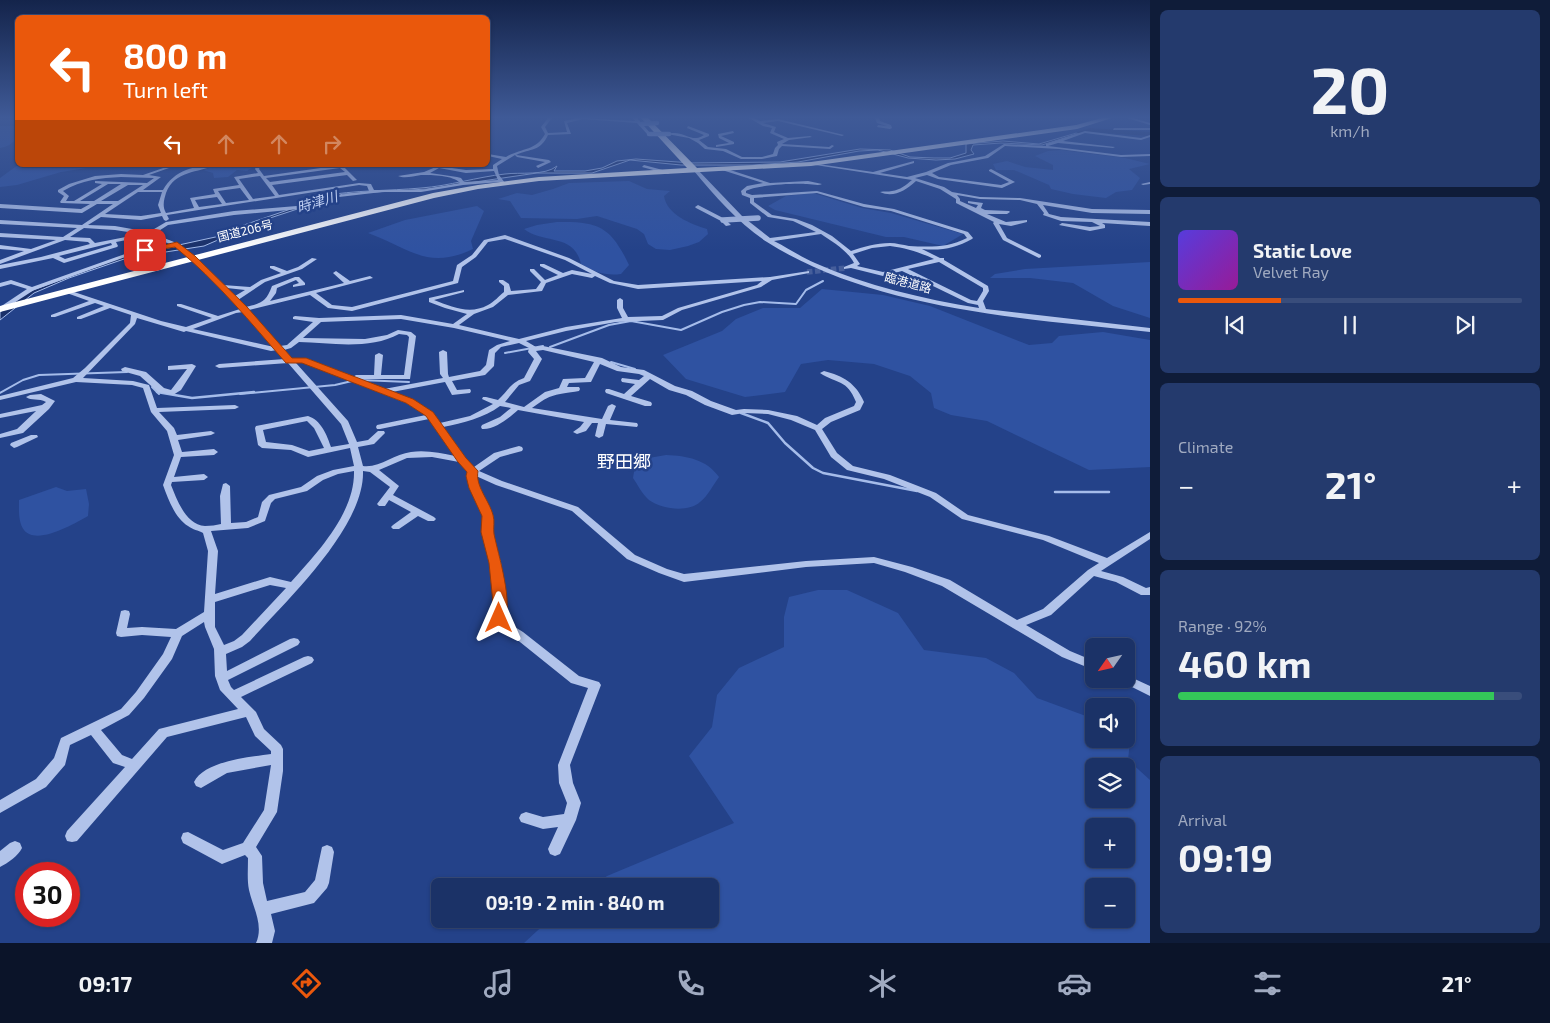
<!DOCTYPE html>
<html lang="en">
<head>
<meta charset="utf-8">
<style>
	body { margin:0; font-family:"Exo 2","Noto Sans JP",sans-serif; background:#243a6d; color:#f1f3f6; height:100vh; display:flex; flex-direction:column; font-size:19px; white-space:nowrap }
	* { box-sizing:border-box; margin:0 }
	p { font-size:16px; color:#a0aac0 }
	.icon { flex:none; width:28px; height:28px; fill:none; stroke:currentColor; stroke-width:2; stroke-linecap:round; stroke-linejoin:round }
	.map { position:relative; flex:1; overflow:hidden }
	.details { display:flex; flex-direction:column; gap:10px; padding:10px; background:#0f1c39; width:400px }
	.details>* { flex:none }
	.guide { position:absolute; left:15px; top:15px; width:475px; height:152px; border-radius:8px; box-shadow:0 1px 4px #0004,0 0 0 1px #394d7b; background:#ea580c; color:#fff; overflow:hidden }
	.needle { width:32px; rotate:236deg }
	.buttons { position:absolute; left:1085px; top:638px; display:grid; gap:10px }
	.buttons a { display:grid; place-items:center; width:50px; height:50px; border-radius:8px; background:#1b3267; box-shadow:0 1px 4px #0004,0 0 0 1px #394d7b; font-size:25px }
	.speed { position:absolute; left:15px; top:862px; display:flex; gap:10px; font-size:25px; font-weight:700; text-align:center }
	.speed>* { display:grid; place-content:center; width:65px; height:65px; border-radius:50%; background:#1b3267; box-shadow:0 1px 4px #0004,0 0 0 1px #394d7b; line-height:1 }
	.speed .limit { border:8px solid #d22; background:#fff; color:#111 }
	.pin { position:absolute; display:grid; place-items:center; width:42px; height:42px; color:#fff; margin:-21px; border-radius:10px; box-shadow:0 2px 8px #0006 }
	.me { position:absolute; width:55px; margin:-28px; rotate:0deg; stroke-linejoin:round; filter:drop-shadow(0 0 4px #0008) }
	.turn { display:flex; align-items:center; gap:18px; height:105px; padding:0 25px; font-size:22px }
	.turn .icon { width:65px; height:65px; stroke-width:2.5 }
	.turn b { display:block; font-size:35px; line-height:42px }
	.lanes { display:flex; align-items:center; height:48px; padding:0 25px; background:#0003; justify-content:center; gap:25px; direction:ltr }
	.lanes .off { opacity:.35 }
	.big { font-size:38px; font-weight:700; line-height:1.1 }
	.details .card { flex:1; display:flex; flex-direction:column; justify-content:center; gap:8px; min-width:0; padding:0 18px; border-radius:8px; background:#243a6d }
	.details .dial { align-items:center; gap:0 }
	.dial b { font-size:65px; line-height:1 }
	.song { display:flex; align-items:center; gap:15px }
	.cover { width:60px; height:60px; border-radius:8px; background:linear-gradient(135deg,hsl(250 70% 55%),hsl(300 70% 35%)) }
	.played { height:5px; border-radius:2px; background:linear-gradient(90deg,#ea580c 30%,#394d7b 30%) }
	.keys { display:flex; justify-content:space-around; direction:ltr }
	.heat { display:flex; justify-content:space-between; align-items:center; font-size:28px; direction:ltr }
	.charge { height:8px; border-radius:4px; background:linear-gradient(90deg,#34c759 92%,#394d7b 0) }
	.trip { position:absolute; left:431px; top:878px; width:288px; height:50px; border-radius:8px; background:#1b3267; box-shadow:0 1px 4px #0004,0 0 0 1px #394d7b; font-weight:700; line-height:50px; text-align:center }
	.menu { display:flex; height:80px; justify-content:space-around; align-items:center; background:#0b1429; color:#a0aac0 }
	.menu .icon { width:35px; height:35px }
	.menu .on { color:#ea580c }
	.menu b { font-size:22px; color:#f1f3f6 }
	main { display:flex; flex:1; min-height:0 }
	.map>svg:first-child { display:block }
</style>
</head>
<body>
<main>
<div class="map">
<svg width="1150" height="943" viewBox="0 0 1150 943">
	<rect width="100%" height="100%" fill="#244289"/>
	<g fill="#2f52a1" fill-rule="evenodd">
		<path d="M0 126H18C18 139 13 146 0 148Z"/>
		<polygon points="1061,150 1125,158 1150,164 1129,169 1140,178 1132,190 1116,192 1106,198 1073,194 1051,189 1049,185 1014,170 996,170 993,164 1007,161 1025,167 1053,170 1053,165 1035,156 1048,151"/>
		<polygon points="18,165 106,165 61,172 17,185 0,187 0,178"/>
		<polygon points="219,165 256,165 247,171 237,170 228,177 214,178 213,173 203,170"/>
		<path d="M629 181 647 189 670 191 664 196C667 215 691 224 707 229L708 234 699 242 688 246 670 250 656 249 648 244 644 234 637 229 597 216 577 219 521 218 510 201 498 199 517 193 532 195 553 189 569 183Z"/>
		<polygon points="813,193 862,208 891,213 963,234 943,246 904,237 886,237 775,210 768,206 786,196"/>
		<path d="M477 206 484 211 471 241 473 249C427 271 410 248 368 233L405 220Z"/>
		<path d="M557 222C599 221 611 227 629 265L621 274C605 276 595 272 581 264 574 233 543 244 524 229L537 225Z"/>
		<polygon points="1150,262 1150,318 1113,306 1073,283 1030,278 990,278 995,274 1025,269"/>
		<polygon points="822,289 883,295 930,306 1029,345 1052,343 1059,336 1103,332 1150,340 1150,467 1089,470 987,421 951,415 934,408 931,393 910,376 874,364 828,360 801,364 785,392 745,397 686,379 663,355 722,331 736,319 763,308 800,308"/>
		<path d="M666 455C687 456 706 459 719 477 713 485 708 496 700 502 688 513 661 509 649 500 642 494 638 485 633 478L635 466 649 458Z"/>
		<path d="M56 487 67 491 86 489 89 504 88 516C74 524 36 546 24 530 18 522 19 510 19 500Z"/>
		<path d="M818 590H847L898 613 924 650 986 658 1014 673 1037 698 1094 719V739H1126L1130 741 1128 760 1150 780V943H524L550 919H710V886H594L607 876 734 823 689 756 712 727 717 695 739 668 784 647V617L789 597ZM1094 766H1126V799H1094ZM1094 826H1126V859H1094ZM1126 886V919H1094V886Z"/>
	</g>
	<path fill="#1a3069" stroke="#a5bcea" d="M1090 129 1100 131 1083 132 1042 145 1001 143 973 145 971 150 974 154 955 159 936 160 908 158 878 150 859 151 798 162 752 165H681L630 160 592 173H537L427 189 343 194 264 220 204 246 127 258 69 278 34 293 0 320V312L28 292 127 255 151 253 165 248 220 236 244 225 320 199 322 196C355 190 388 191 421 188 449 186 477 177 505 174 520 172 545 176 557 166L554 171H585L602 168 617 161 636 159 692 163 780 162 860 149 890 150 910 157 934 158H950L966 153V144L1003 141 1039 144Z"/>
	<g fill="none" stroke-linecap="round" stroke-linejoin="round">
		<g stroke="#a5bcea" stroke-width="2">
			<polyline points="550,347 609,325 631,321 681,330 722,312 744,305 760,302 796,304 806,290 823,281"/>
			<polyline points="505,353 543,346"/>
			<polyline points="611,362 635,369"/>
			<polyline points="360,380 409,382"/>
			<polyline points="152,387 159,394"/>
			<polyline points="0,393 23,380 39,375 127,372"/>
			<polyline points="240,394 335,385 352,381"/>
		</g>
		<g stroke="#a5bcea" stroke-width="2.5">
			<polyline points="157,392 192,398 254,392"/>
			<polyline points="741,413 768,423 785,443 813,468 823,473 917,491"/>
			<polyline points="1055,492 1109,492"/>
		</g>
		<polygon fill="#1a3069" fill-rule="evenodd" points="1090,128 1150,132 1150,136 1090,132 1079,134 1076,132"/>
		<polyline stroke="#455e9b" stroke-width="5.5" stroke-dasharray="5.5 2.5" stroke-linecap="butt" points="807,272 846,268"/>
		<g fill="#b1c3ea" fill-rule="evenodd">
			<path d="M548 118H552L545 127 548 133 567 132 564 121 578 118 635 121 633 118H637L651 134 648 135 637 123 583 119 567 123 571 134 548 135C540 152 531 148 516 155L549 160 551 162 538 168 536 166 545 162 517 157 515 155 497 166 499 175 505 183V184L500 182 463 185 421 192H382L339 197 310 208 234 215 168 225 154 234 179 244 195 257 223 285 250 287 261 280 281 273 270 268V266H274L287 271 298 267 312 258 317 259 302 269 265 282 238 300 246 307C262 303 266 302 272 286L295 277H299L305 283V285L293 287V285L299 283 296 280 277 288 276 293 270 301 344 283 333 273 336 271 350 281 370 276 373 278 316 293 332 305 352 307 453 281 457 265 472 255 484 240 505 235 569 258 614 281 638 285 770 277 809 271V273L772 280 761 287 682 310 663 320 616 322 566 331 526 341 536 347 543 346 602 358 621 367 644 370 675 386 692 391 711 401 736 410 744 409 768 410 797 416 817 425 825 418 854 406 856 402C847 379 837 384 820 373L824 371C843 376 856 383 864 402L860 410 831 422 822 429 837 453 853 466 890 475 936 493 968 515 1049 536 1107 558 1150 532V539L1101 571 1123 577 1146 588 1150 587V595H1141L1116 582 1094 576 1051 615 1026 625 1070 651 1094 661V670L1062 657 942 586 905 572 874 563 806 567 684 582 659 573 627 559 572 511 496 485 476 476 479 488 493 516 492 532 501 563 505 603 504 618 507 622 523 632 579 676 599 682 601 685 570 765 573 783 581 803 576 820 560 854 555 856 550 854 548 849 558 827 543 829 521 822 519 818 521 814 526 812 543 817 564 814 567 803 559 783 558 765 588 688 571 683 515 638 499 628 494 618 495 603 491 563 482 532 483 516 471 488 468 476 469 471 459 462 432 457 407 458 379 470 399 486 393 495 434 517 436 519 434 521H428L418 516 399 529H393L391 527 393 525 411 512 389 500 385 506H379L377 504 390 487 370 472 363 471C365 527 286 601 250 641L242 647 226 654 227 671 290 639 294 638 298 639 300 642 298 645 228 680 231 687 234 690 304 657 308 656 312 657 314 660 312 663 241 697 256 712 264 729 281 745 283 749V771L277 812 256 847 262 856 263 883 267 901 305 892 315 880 322 847 327 845 332 847 334 852 329 883 327 888 314 903 271 914 275 931 272 943H256C264 925 253 908 249 890 247 880 248 869 248 858L245 855 222 864 183 843 181 838 183 833 188 832 223 850 243 843 264 810 271 765 227 773 201 788 196 786 194 782C204 761 250 757 271 754V751L255 736 246 717 167 737 77 841 72 842 67 841 65 836 67 831 125 767 113 763 91 735 70 745 65 765 46 787 0 813V800L36 779 54 758 61 738 121 709 136 692 163 654 171 637 142 635 121 637 117 636 116 633 121 611 125 610 129 611 130 614 127 628 142 627 176 629 204 612 208 551 203 533C198 530 193 530 188 526 175 518 168 499 163 485L174 455 167 431 151 412 143 388 132 385 76 382 0 400V396L73 378 85 368 130 323 131 315 110 308 81 319H77V317L104 306 95 303 55 317H51V315L89 301 64 292V290H68L161 321 186 327 212 318 177 306V304H181L218 316 240 309 191 259 176 247 131 255 34 290 0 312V307L27 289 11 284 0 287V283L11 280 32 287 125 254 132 248V239L116 242 118 246 117 247 64 263 53 258 0 269V265L41 257 90 244 88 242 65 240 0 264V260L24 251 0 249V245L31 249 56 240 0 237V233L63 237 77 228 0 224V220L82 225 113 204H97L82 213 0 208V204L81 209 90 204 61 203 60 202 64 196 58 192V190L69 184 95 176 121 174 143 175 169 166H190L192 167 190 168H169L149 175 161 177 143 190H163C174 170 196 165 216 165 198 173 175 170 166 193 164 200 162 206 166 213L194 208 190 198 215 194 213 189 239 185 234 177 258 173 255 169 257 165H270L260 167 259 169 264 176 342 165 357 180 353 181 347 175 272 185 279 195 359 183 371 184 374 190H421L460 183C453 175 432 175 421 175 413 176 405 179 398 176L424 172 438 166 466 170 493 169V165L502 159 488 156V154L506 157C521 148 536 151 545 134L541 127ZM340 168 345 172 270 182 266 178ZM439 168 466 173 494 171 498 180 464 182 461 178 457 177 430 173ZM260 176 275 196 253 199 239 179ZM121 177 154 178 147 183 95 181V183L102 184 74 201H66L69 196 63 191C82 180 100 178 121 177ZM108 184H121L94 201H80ZM128 185H143L118 201H101ZM359 185 367 186 369 191 338 195 309 205 234 211 166 222 149 232 115 226 88 225 101 217 141 220 162 216 164 220 166 221 169 219 167 215ZM240 188 249 200 226 203 218 191ZM138 192H162L158 205 161 213 141 216 105 214ZM217 197 222 204 199 207 195 200ZM84 228 115 230 141 234 95 243 90 238 70 237ZM149 236 170 244 136 250 138 248V238ZM505 239 565 260 592 274 572 270 563 273 544 264H540V266L558 275 545 280 534 269H530V271L541 282 536 289 511 291 509 284 503 280H499V282L504 286V292C499 296 494 302 488 305 470 315 452 307 434 300L464 292V290L429 298V302L445 308 467 314 453 324 401 315 319 318 295 316 293 317V319L313 322 287 345 280 346 249 310 310 295 328 308 352 311 458 283 462 267 476 257 488 242ZM111 243 112 245 65 259 59 256ZM572 274 592 278 595 276 610 283 638 289 762 281 757 285 678 308 662 316 628 317 623 308V300L620 298 617 300V308L622 318 566 327 519 339 459 325 474 314 493 307 508 295 542 291 546 283ZM226 288H227L245 290 235 296ZM243 312 274 347 193 329 236 313ZM137 318 184 332 186 331 271 351 277 350 285 359 219 364 215 366 219 368 288 363 341 424 349 444 331 447C327 435 321 420 308 416L256 426 255 428 258 445 262 448 291 450 308 457 350 448 354 466 333 470 317 476 301 487 269 495 262 502 258 517 246 522 231 523 230 486 226 483 223 484 220 496 221 524C216 525 211 526 205 526 186 525 177 500 171 485L172 482 204 480 208 477 204 474 174 477 181 457 214 455 218 452 214 449 182 452 178 440 211 435 215 433 211 431 177 435 174 428 159 412 235 409 239 407 235 405 157 408 149 385 133 381 83 378 135 324ZM401 319 454 328 510 341 497 345 489 350 486 365 480 371 449 377 448 374 447 352 443 350 439 352 440 374 443 378 384 389 359 379H410L416 336 411 332 398 330 387 335 365 339 303 338 321 322ZM399 334 407 335 409 337 404 375H381L383 355 379 353 375 355 374 375H356L353 377 306 358 292 359 284 350 291 348 299 342C331 343 370 350 399 334ZM519 343 529 348 528 352 534 359 524 378C510 383 509 390 498 400L486 397H483L482 399 493 404 470 416 440 423C428 405 413 400 392 392L445 382 452 395 470 393 471 391 470 389 457 390 452 381 485 375 494 366 495 353 501 347ZM543 350 594 362 585 378 563 379 559 388 545 392 524 407 505 402 519 385 530 381 542 359 536 351ZM302 362 406 403 426 415 377 425 376 427 377 429H380L429 419 455 456C441 453 426 450 411 452 394 454 380 468 363 466L358 447 374 444 385 433 384 431H378L368 440 357 442 348 421 296 363ZM600 364 617 371 639 374 644 376 639 380 622 378 621 380 622 382 635 384 624 394 609 389H606L605 391 606 393 645 406H651L652 404 651 402 631 396 650 379 669 390 686 395 705 405 732 415 744 413 768 414 791 420 815 430 831 457 847 470 884 479 930 497 962 519 1043 540 1099 563 1088 570 1043 609 1017 620 950 580 912 567 874 557 806 561 684 574 667 569 635 555 578 507 502 481 479 471 500 457 522 451 523 449 522 447 519 446 494 453 474 467 465 458 443 427C463 423 484 418 500 406L511 408 500 417 482 425 481 427 482 429C495 430 509 418 518 410L584 422 580 427 573 432 577 434 586 431 592 423H598L595 436 599 438 603 436 606 424 637 427 638 425 637 423 610 420 616 406 612 404 608 406 602 419 532 408C552 393 555 395 579 391L580 389 579 387H567L569 383 591 382ZM307 421 314 428 324 448 309 451 292 445 266 442 263 430ZM354 471C355 513 317 553 291 582L270 577 215 594 218 551 211 531 248 528 265 521 271 503 275 499 307 491 323 480 338 474ZM270 585 286 588 242 635 234 641 224 645 215 627V602ZM204 622 205 627 214 649 215 676 220 690 238 709 159 729 132 759 122 755 101 730 129 715 144 698 172 659 182 636Z"/>
			<path d="M749 118H754L760 121 778 119 844 135 842 136 778 121 763 123 776 127 774 132 788 138 810 136 812 137 789 140 782 144 829 147 832 145 834 146 830 149 782 146 779 149 777 156 762 159H741L723 151 705 149 698 143 689 138 667 134C680 130 686 138 696 138 699 138 702 136 704 135L687 128 688 126 709 134V136L699 140 708 147 726 149 742 157H762L773 154 775 148 778 145 777 142 784 139 770 133 772 128 763 126Z"/>
			<polygon points="875,118 879,118 880,121 891,125 892,128 890,129 877,127 878,125 887,126 877,123"/>
			<polygon points="1127,118 1133,118 1150,123 1150,125"/>
			<polygon points="1114,128 1150,128 1150,130 1113,130"/>
			<polygon points="733,131 734,133 721,136 734,142 734,144 716,147 716,145 729,143 719,138 718,134"/>
			<path d="M1085 131 1141 138 1150 135V137L1141 140 1085 133 1063 141 1115 147 1113 148 1058 143 1048 146 1121 155 1150 154V156L1121 157 1059 149 1005 146 988 158 951 165 932 173 939 177 1001 185 1009 182 989 171V170L991 169 1015 182 1002 188 938 179 927 175 915 178 944 187 952 192 980 197 1020 198 1092 209 1150 210V214L1092 213 1043 205 1049 214 1061 217 1150 222V226L1102 223 1105 225V228L1090 231 1059 225 1062 223 1090 227 1100 226 1092 222 1061 221 1043 215 1044 213 1037 204 1020 200 980 199 957 195 960 199V201L976 208 978 205 968 203V201L983 203 981 208 985 210 1009 211 1010 212 1007 214H987L1006 222 1027 220V222L1011 226 999 224 1007 238 1041 255V257L1039 258 1003 240 993 223 994 222 956 203V199L940 189 916 181C905 191 893 198 880 192 884 191 888 192 892 191 900 190 906 185 912 180L809 164 811 163 873 172 914 161V163L880 173 907 177 926 172 948 163 985 156 1004 144 1046 146V144Z"/>
			<polygon points="644,165 670,172 670,173 668,174 642,167"/>
			<path d="M724 168 770 183 808 181 822 184C818 186 813 184 807 184 794 183 755 185 746 191V193L752 195 817 191 864 204 894 209 968 232 973 238 972 239C956 248 941 251 922 249L940 258H944V260L988 286 989 291 983 301 986 309 1150 328V332C1027 319 874 310 767 242 739 224 715 196 694 171L698 170 742 216 770 238 816 232 793 221 768 217 750 203V198L742 195 741 191 747 186 763 183 722 170V168ZM817 193 864 207 891 211 964 234 967 238C948 248 929 247 909 246 903 245 896 243 890 243 876 243 863 247 851 251L832 236 812 225 796 219 772 215 754 202V198ZM821 234C833 242 847 250 854 263L844 267V269L851 268 883 276 902 271 968 303 978 305 979 308C923 299 867 286 815 263 801 257 788 248 774 241ZM890 246C906 248 919 252 934 259L883 272 857 266 860 264 853 254 872 248ZM939 262 983 288V291L977 301 971 300 908 269Z"/>
			<polygon points="1150,182 1150,184 1143,185 1141,184"/>
			<polygon points="698,205 725,219 731,225 726,226 721,221 696,208 695,207"/>
			<polygon points="192,364 196,366 181,390 173,395 158,392 140,376 122,371 121,369 125,367 146,372 164,388 171,390 187,369 168,370 168,366"/>
			<path d="M41 394 55 401 49 409 23 433 0 438V434L17 429 36 411 0 418V414L42 405 46 402C39 398 31 401 26 397L30 395Z"/>
			<polygon points="31,435 37,435 38,437 17,447 14,448 10,445 11,443"/>
			<polygon points="1126,675 1150,686 1150,696 1122,682 1120,679 1126,679"/>
			<path d="M15 841 20 843 22 848C18 856 8 863 0 867V851L10 843Z"/>
		</g>
		<polygon fill="#fff" fill-rule="evenodd" points="641,118 648,118 697,168 811,162 1076,125 1102,118 1112,118 1077,129 811,166 539,181 478,189 434,198 0,312 0,306 433,193 478,185 539,177 687,168"/>
		<g stroke="#b1c3ea" stroke-width="4.5">
			<polyline points="641,124 657,123"/>
			<polyline points="649,134 669,134"/>
		</g>
		<polyline stroke="#b1c3ea" stroke-width="5.5" points="723,220 758,218"/>
	</g>
	<linearGradient id="sky" x2="0" y2="1"><stop stop-color="#14244b"/><stop offset="0.47" stop-color="#3f5a97"/><stop offset="1" stop-color="#3f5a97" stop-opacity="0"/></linearGradient>
	<rect width="1150" height="250" fill="url(#sky)"/>
	<path fill="#ea580c" stroke="#983908" d="M177 242 195 256 247 307 292 358H306L413 399 433 412 466 458 478 471C475 486 489 500 493 515 495 521 493 528 494 534 498 554 514 604 504 622H494L492 618 493 603 489 563 481 532 482 516 469 488 466 476 467 472 458 462 426 416 406 403 302 363H286C251 323 217 281 175 247L145 252 142 250Z"/>
	<g text-anchor="middle" stroke-width="5" stroke-linejoin="round" paint-order="stroke">
		<g font-size="12" fill="#fff" stroke="#244289">
			<text transform="translate(245 231) rotate(-14)" y="4">国道206号</text>
			<text transform="translate(908 283) rotate(15)" y="4">臨港道路</text>
		</g>
		<g font-size="14" font-style="italic" fill="#bdcdf1" stroke="#244289">
			<text transform="translate(317 202) rotate(-17)" y="5">時津川</text>
		</g>
		<g font-size="18" fill="#fff" stroke="#244289">
			<text x="624" y="468">野田郷</text>
		</g>
	</g>
</svg>
<div class="buttons">
<a><svg class="needle" viewBox="-14 -14 28 28"><path d="M0-13l5 13h-10z" fill="#e53935"/><path d="M0 13l5-13h-10z" fill="#a0aac0"/></svg></a>
<a><svg class="icon" aria-label="sound" viewBox="0 0 24 24"><path d="M4 9h4l5-4v14l-5-4H4zM17 9q2 3 0 6"/></svg></a>
<a><svg class="icon" aria-label="layers" viewBox="0 0 24 24"><path d="M12 4l9 5-9 5-9-5zM3 14l9 5 9-5"/></svg></a>
<a>+</a>
<a>−</a>
</div>
<div class="speed"><div class="limit">30</div></div>
<div class="pin" style="left:145px;top:250px;background:#d93025"><svg class="icon" aria-label="arrive" viewBox="0 0 24 24"><path d="M6 21V4h12l-3 4 3 4H6"/></svg></div>
<svg class="me" style="left:499px;top:618px" viewBox="-20 -20 40 40"><path d="M0-17L14 15 0 8-14 15z" fill="#ea580c" stroke="#fff" stroke-width="4"/></svg>
<div class="trip">09:19 · 2 min · 840 m</div>
<div class="guide">
<div class="turn"><svg class="icon" aria-label="left" viewBox="0 0 24 24"><path d="M17 20v-9H6M10 6l-5 5 5 5"/></svg><div><b>800 m</b>Turn left</div></div>
<div class="lanes"><svg class="icon" aria-label="left" viewBox="0 0 24 24"><path d="M17 20v-9H6M10 6l-5 5 5 5"/></svg><svg class="icon off" aria-label="ahead" viewBox="0 0 24 24"><path d="M12 20V5M6 11l6-6 6 6"/></svg><svg class="icon off" aria-label="ahead" viewBox="0 0 24 24"><path d="M12 20V5M6 11l6-6 6 6"/></svg><svg class="icon off" aria-label="right" viewBox="0 0 24 24"><path d="M7 20v-9h11M14 6l5 5-5 5"/></svg></div>
</div>
</div>
<section class="details">
<div class="card dial"><b>20</b><p>km/h</p></div>
<div class="card">
<div class="song"><i class="cover"></i><div><b>Static Love</b><p>Velvet Ray</p></div></div>
<div class="played"></div>
<div class="keys"><svg class="icon" aria-label="previous" viewBox="0 0 24 24"><path d="M18 5L8 12l10 7zM5 5v14"/></svg><svg class="icon" aria-label="pause" viewBox="0 0 24 24"><path d="M8 5v14M16 5v14"/></svg><svg class="icon" aria-label="next" viewBox="0 0 24 24"><path d="M6 5l10 7-10 7zM19 5v14"/></svg></div>
</div>
<div class="card"><p>Climate</p>
<div class="heat"><a>−</a><b class="big">21°</b><a>+</a></div>
</div>
<div class="card"><p>Range · 92%</p><b class="big">460 km</b><div class="charge"></div></div>
<div class="card"><p>Arrival</p><b class="big">09:19</b></div>
</section>
</main>
<nav class="menu">
<b>09:17</b>
<svg class="icon on" aria-label="directions" viewBox="0 0 24 24"><path d="M12 3l9 9-9 9-9-9zM9 14v-3h6M13 9l2 2-2 2"/></svg>
<svg class="icon" aria-label="music" viewBox="0 0 24 24"><path d="M9 18V5l10-2v13"/><circle cx="6" cy="18" r="3"/><circle cx="16" cy="16" r="3"/></svg>
<svg class="icon" aria-label="phone" viewBox="0 0 24 24"><path d="M5 4h4l2 5-3 2q2 4 5 5l2-3 5 2v4C11 20 4 13 5 4z"/></svg>
<svg class="icon" aria-label="climate" viewBox="0 0 24 24"><path d="M12 3v18M4 7l16 10M4 17L20 7"/></svg>
<svg class="icon" aria-label="car" viewBox="0 0 24 24"><path d="M5 17H2v-5l4-1 3-4h7l3 4 3 1v5h-3M9 17h6M6 11h13"/><circle cx="7" cy="17" r="2"/><circle cx="17" cy="17" r="2"/></svg>
<svg class="icon" aria-label="filters" viewBox="0 0 24 24"><path d="M4 7h16M4 17h16"/><circle cx="9" cy="7" r="2"/><circle cx="15" cy="17" r="2"/></svg>
<b>21°</b>
</nav>
</body>
</html>
